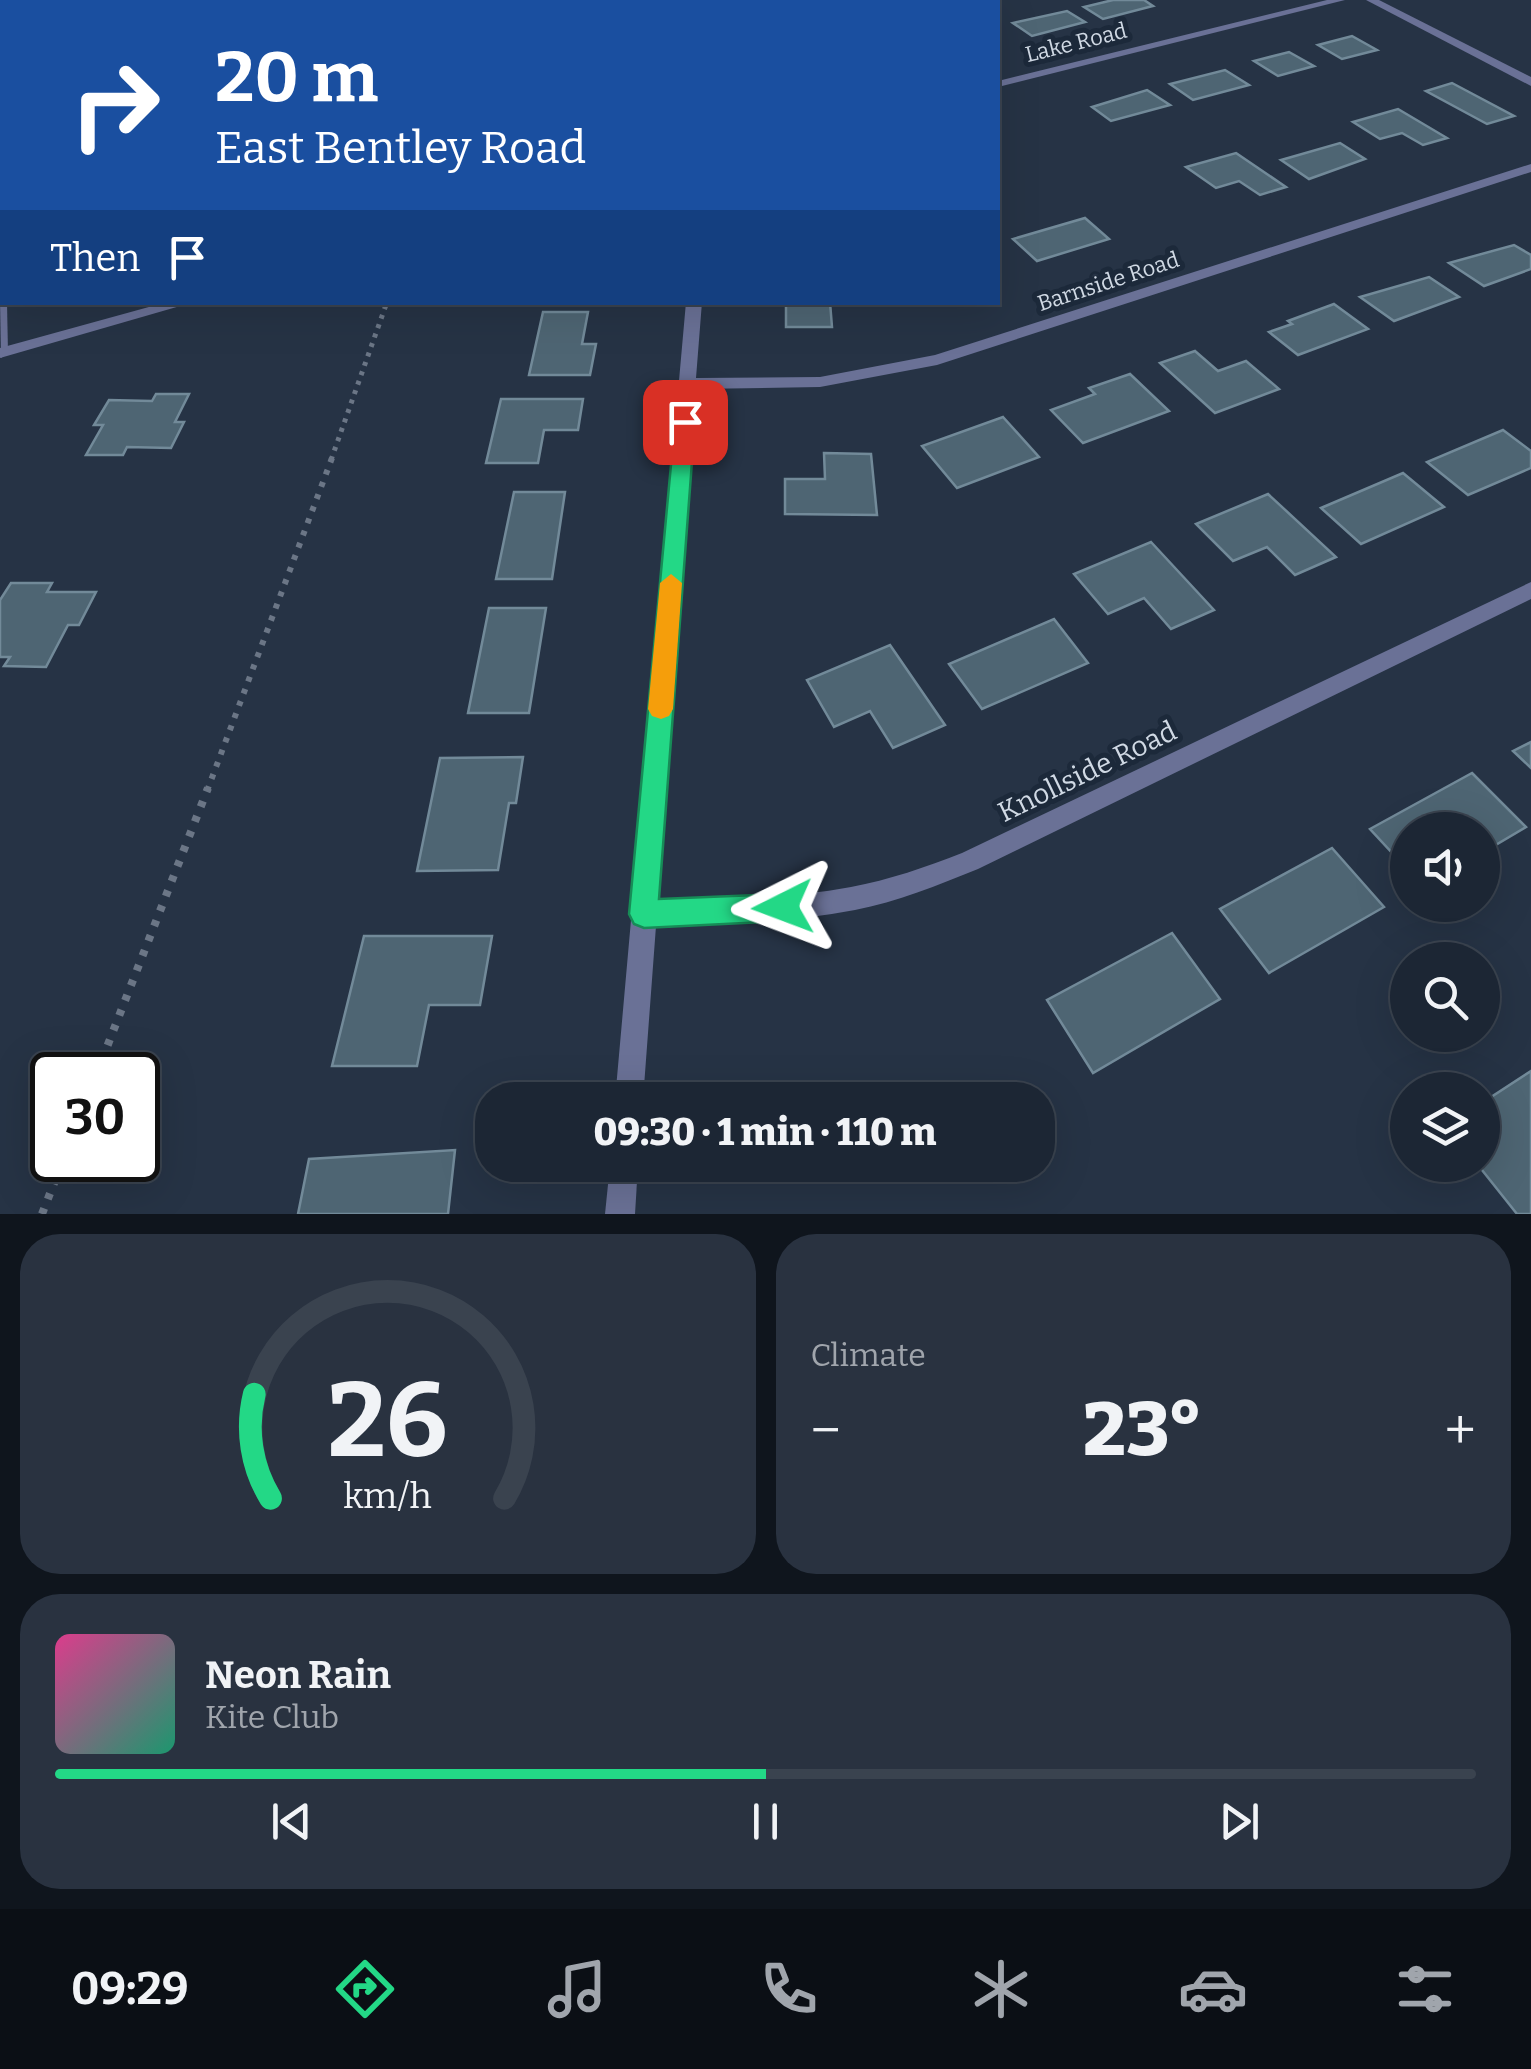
<!DOCTYPE html>
<html lang="en">
<head>
<meta charset="utf-8">
<style>
	body { margin:0; font-family:Bitter,serif; background:#293240; color:#f1f3f6; height:100vh; display:flex; flex-direction:column; font-size:38px; white-space:nowrap }
	* { box-sizing:border-box; margin:0 }
	p { font-size:32px; color:#a0a5ac }
	.icon { flex:none; width:55px; height:55px; fill:none; stroke:currentColor; stroke-width:2; stroke-linecap:round; stroke-linejoin:round }
	.map { position:relative; height:1214px; overflow:hidden }
	.sheet { display:flex; flex-direction:column; gap:20px; padding:20px; background:#0f151d; flex:1 }
	.sheet>* { flex:none }
	.top-card { position:absolute; left:0px; top:0px; width:1000px; height:305px; box-shadow:0 10px 40px #0002,0 0 0 2px #3a434f; background:#1a4fa0; color:#fff; overflow:hidden }
	.fabs { position:absolute; left:1390px; top:812px; display:grid; gap:20px }
	.fabs a { display:grid; place-items:center; width:110px; height:110px; border-radius:50%; background:#1c2634; box-shadow:0 10px 40px #0002,0 0 0 2px #3a434f; font-size:50px }
	.speed { position:absolute; left:30px; top:1052px; display:flex; gap:20px; font-size:50px; font-weight:700; text-align:center }
	.speed>* { display:grid; place-content:center; width:130px; height:130px; border-radius:50%; background:#1c2634; box-shadow:0 10px 40px #0002,0 0 0 2px #3a434f; line-height:1 }
	.speed .limit { border:5px solid #111; border-radius:15px; background:#fff; color:#111 }
	.pin { position:absolute; display:grid; place-items:center; width:85px; height:85px; color:#fff; margin:-42px; border-radius:20px; box-shadow:0 5px 15px #0006 }
	.me { position:absolute; width:110px; margin:-55px; rotate:267deg; stroke-linejoin:round; filter:drop-shadow(0 0 8px #0008) }
	.turn { display:flex; align-items:center; gap:35px; height:210px; padding:0 50px; font-size:45px }
	.turn .icon { width:130px; height:130px; stroke-width:2.5 }
	.turn b { display:block; font-size:70px; line-height:85px }
	.then { display:flex; align-items:center; height:95px; padding:0 50px; background:#0003; gap:20px; font-size:38px }
	.big { font-size:75px; font-weight:800; line-height:1.1 }
	.sheet .tile { flex:1; display:flex; flex-direction:column; justify-content:center; gap:15px; min-width:0; padding:0 35px; border-radius:40px; background:#293240 }
	.sheet .dial { align-items:center; gap:0 }
	.dial svg { height:260px; overflow:visible; fill:none; stroke:#3a434f; stroke-width:7; stroke-linecap:round; text-anchor:middle }
	.dial text { fill:#f1f3f6; stroke:none }
	.song { display:flex; align-items:center; gap:30px }
	.cover { width:120px; height:120px; border-radius:15px; background:linear-gradient(135deg,hsl(330 70% 55%),hsl(160 70% 35%)) }
	.played { height:10px; border-radius:5px; background:linear-gradient(90deg,#23d886 50%,#3a434f 50%) }
	.keys { display:flex; justify-content:space-around; direction:ltr }
	.heat { display:flex; justify-content:space-between; align-items:center; font-size:55px; direction:ltr }
	.sheet .tiles { flex:1; display:grid; gap:20px; grid-template-columns:1fr 1fr }
	.tile:last-child { grid-column:span 2 }
	.trip { position:absolute; left:475px; top:1082px; width:580px; height:100px; border-radius:40px; background:#1c2634; box-shadow:0 10px 40px #0002,0 0 0 2px #3a434f; font-weight:800; line-height:100px; text-align:center }
	.tab-bar { display:flex; height:160px; justify-content:space-around; align-items:center; background:#0b0f15; color:#a0a5ac }
	.tab-bar .icon { width:70px; height:70px }
	.tab-bar .active { color:#23d886 }
	.tab-bar b { font-size:45px; color:#f1f3f6 }
	.map>svg:first-child { display:block }
</style>
</head>
<body>
<div class="map">
<svg width="1531" height="1214" viewBox="0 0 1531 1214">
	<rect width="100%" height="100%" fill="#263345"/>
	<g fill="#4e6573" stroke="#728a99" stroke-width="2.5">
		<polygon points="1113,0 1144,0 1153,6 1103,19 1084,7"/>
		<polygon points="1067,11 1085,22 1032,36 1013,23"/>
		<polygon points="1352,36 1377,50 1342,59 1318,45"/>
		<polygon points="1289,52 1314,66 1278,76 1254,61"/>
		<polygon points="1225,70 1249,85 1193,100 1170,84"/>
		<polygon points="1452,83 1514,116 1487,124 1426,91"/>
		<polygon points="1147,90 1170,105 1111,121 1092,107"/>
		<polygon points="1398,109 1447,138 1423,145 1402,133 1380,139 1353,122"/>
		<polygon points="1340,143 1365,159 1309,179 1281,160"/>
		<polygon points="1236,153 1286,187 1260,195 1239,181 1216,188 1186,167"/>
		<polygon points="1085,218 1109,239 1037,261 1013,239"/>
		<polygon points="1514,245 1531,255 1531,269 1484,286 1449,263"/>
		<polygon points="1429,277 1459,297 1394,321 1360,297"/>
		<polygon points="786,302 830,302 832,327 786,327"/>
		<polygon points="1334,304 1368,329 1298,355 1269,332 1292,324 1288,321"/>
		<polygon points="543,312 588,312 582,344 596,344 590,375 529,375"/>
		<polygon points="1195,351 1218,371 1246,361 1279,389 1215,413 1160,363"/>
		<polygon points="1130,374 1169,411 1083,443 1051,410 1095,394 1089,388"/>
		<polygon points="156,394 189,394 175,422 184,422 171,448 127,447 123,455 86,455 103,425 94,425 109,400 152,401"/>
		<polygon points="501,399 583,399 578,430 544,430 538,463 486,463"/>
		<polygon points="1003,417 1039,457 957,488 922,446"/>
		<polygon points="1503,430 1531,451 1531,468 1468,495 1427,462"/>
		<polygon points="824,453 871,454 877,515 785,514 785,479 825,479"/>
		<polygon points="1403,473 1444,507 1361,544 1321,508"/>
		<polygon points="514,492 565,492 552,579 496,579"/>
		<polygon points="1268,494 1336,557 1295,575 1267,547 1233,561 1196,524"/>
		<polygon points="1151,542 1214,610 1171,629 1144,598 1108,614 1074,574"/>
		<polygon points="11,583 52,583 47,592 96,592 79,625 68,625 46,667 4,666 10,657 0,657 0,600"/>
		<polygon points="489,608 546,608 529,713 468,713"/>
		<polygon points="1054,619 1088,663 982,709 949,664"/>
		<polygon points="890,645 945,725 893,748 870,711 834,727 807,680"/>
		<polygon points="1531,742 1531,768 1513,751"/>
		<polygon points="523,757 516,803 509,803 498,870 417,871 440,758"/>
		<polygon points="1472,773 1526,827 1482,853 1482,830 1408,830 1408,870 1370,829"/>
		<polygon points="1332,848 1384,907 1269,973 1220,909"/>
		<polygon points="1172,933 1220,999 1093,1073 1047,1000"/>
		<polygon points="364,936 492,936 480,1005 429,1005 417,1066 332,1066"/>
		<polygon points="1531,1071 1531,1214 1517,1214 1478,1165 1482,1165 1482,1103"/>
		<polygon points="455,1150 448,1214 298,1214 309,1159"/>
	</g>
	<g fill="none" stroke-linecap="round" stroke-linejoin="round">
		<polyline stroke="#6b7686" stroke-width="4" stroke-dasharray="2.5 5" stroke-linecap="butt" points="905,2 917,0"/>
		<polyline stroke="#6b7686" stroke-width="5" stroke-dasharray="4 6" stroke-linecap="butt" points="331,460 387,302"/>
		<polyline stroke="#6b7686" stroke-width="6" stroke-dasharray="5 8" stroke-linecap="butt" points="207,791 332,458"/>
		<g stroke="#6b7686" stroke-width="8" stroke-dasharray="6 10" stroke-linecap="butt">
			<polyline points="96,1075 208,788"/>
			<polyline points="42,1214 63,1160"/>
		</g>
		<g fill="#6a7196" fill-rule="evenodd">
			<polygon points="228,0 251,0 253,2 232,2"/>
			<polygon points="0,299 7,303 8,353 1,358"/>
		</g>
		<g fill="#6a7196" fill-rule="evenodd">
			<polygon points="1327,0 1345,0 998,87 998,81"/>
			<polygon points="1366,0 1379,0 1531,77 1531,86"/>
			<rect x="0" y="46" width="2" height="6"/>
			<path d="M1531 164V172L937 365 820 387 695 389 657 901C722 899 787 899 851 887 889 880 926 867 962 853L1531 582V599L978 869C938 885 897 902 855 910 789 923 722 923 656 926L643 1100H615L686 302H702L696 378 820 377 935 355Z"/>
			<polygon points="167,302 194,302 0,358 0,348"/>
			<polygon points="610,1165 638,1165 635,1214 605,1214"/>
		</g>
	</g>
	<polygon fill="#23d886" stroke="#178c57" stroke-width="2.5" points="685,416 695,422 659,899 783,894 793,898 797,907 793,917 783,921 644,928 634,924 629,914 675,422"/>
	<polygon fill="#f59e0b" points="671,574 682,583 673,709 669,716 661,719 652,716 648,709 660,583"/>
	<g text-anchor="middle" stroke-width="10" stroke-linejoin="round" paint-order="stroke">
		<g font-size="22" fill="#d0d9e4" stroke="#1c293a">
			<text transform="translate(1076 42) rotate(-14)" y="8">Lake Road</text>
			<text transform="translate(1108 281) rotate(-18)" y="8">Barnside Road</text>
		</g>
		<g font-size="28" fill="#d0d9e4" stroke="#1c293a">
			<text transform="translate(1087 771) rotate(-26)" y="10">Knollside Road</text>
		</g>
	</g>
</svg>
<div class="fabs">
<a><svg class="icon" aria-label="sound" viewBox="0 0 24 24"><path d="M4 9h4l5-4v14l-5-4H4zM17 9q2 3 0 6"/></svg></a>
<a><svg class="icon" aria-label="search" viewBox="0 0 24 24"><circle cx="10" cy="10" r="6"/><path d="M15 15l6 6"/></svg></a>
<a><svg class="icon" aria-label="layers" viewBox="0 0 24 24"><path d="M12 4l9 5-9 5-9-5zM3 14l9 5 9-5"/></svg></a>
</div>
<div class="speed"><div class="limit">30</div></div>
<div class="pin" style="left:685px;top:422px;background:#d93025"><svg class="icon" aria-label="arrive" viewBox="0 0 24 24"><path d="M6 21V4h12l-3 4 3 4H6"/></svg></div>
<svg class="me" style="left:783px;top:907px" viewBox="-20 -20 40 40"><path d="M0-17L14 15 0 8-14 15z" fill="#23d886" stroke="#fff" stroke-width="4"/></svg>
<div class="trip">09:30 · 1 min · 110 m</div>
<div class="top-card">
<div class="turn"><svg class="icon" aria-label="right" viewBox="0 0 24 24"><path d="M7 20v-9h11M14 6l5 5-5 5"/></svg><div><b>20 m</b>East Bentley Road</div></div>
<div class="then">Then<svg class="icon" aria-label="arrive" viewBox="0 0 24 24"><path d="M6 21V4h12l-3 4 3 4H6"/></svg></div>
</div>
</div>
<section class="sheet">
<div class="tiles">
<div class="tile dial"><svg viewBox="0 0 100 80">
<path d="M14 69A42 42 0 1 1 86 69"/>
<path d="M14 69A42 42 0 0 1 9 37" stroke="#23d886"/>
<text x="50" y="56" font-size="32" font-weight="700">26</text>
<text x="50" y="72" font-size="11">km/h</text>
</svg></div>
<div class="tile"><p>Climate</p>
<div class="heat"><a>−</a><b class="big">23°</b><a>+</a></div>
</div>
<div class="tile">
<div class="song"><i class="cover"></i><div><b>Neon Rain</b><p>Kite Club</p></div></div>
<div class="played"></div>
<div class="keys"><svg class="icon" aria-label="previous" viewBox="0 0 24 24"><path d="M18 5L8 12l10 7zM5 5v14"/></svg><svg class="icon" aria-label="pause" viewBox="0 0 24 24"><path d="M8 5v14M16 5v14"/></svg><svg class="icon" aria-label="next" viewBox="0 0 24 24"><path d="M6 5l10 7-10 7zM19 5v14"/></svg></div>
</div>
</div>
</section>
<nav class="tab-bar">
<b>09:29</b>
<svg class="icon active" aria-label="directions" viewBox="0 0 24 24"><path d="M12 3l9 9-9 9-9-9zM9 14v-3h6M13 9l2 2-2 2"/></svg>
<svg class="icon" aria-label="music" viewBox="0 0 24 24"><path d="M9 18V5l10-2v13"/><circle cx="6" cy="18" r="3"/><circle cx="16" cy="16" r="3"/></svg>
<svg class="icon" aria-label="phone" viewBox="0 0 24 24"><path d="M5 4h4l2 5-3 2q2 4 5 5l2-3 5 2v4C11 20 4 13 5 4z"/></svg>
<svg class="icon" aria-label="climate" viewBox="0 0 24 24"><path d="M12 3v18M4 7l16 10M4 17L20 7"/></svg>
<svg class="icon" aria-label="car" viewBox="0 0 24 24"><path d="M5 17H2v-5l4-1 3-4h7l3 4 3 1v5h-3M9 17h6M6 11h13"/><circle cx="7" cy="17" r="2"/><circle cx="17" cy="17" r="2"/></svg>
<svg class="icon" aria-label="filters" viewBox="0 0 24 24"><path d="M4 7h16M4 17h16"/><circle cx="9" cy="7" r="2"/><circle cx="15" cy="17" r="2"/></svg>
</nav>
</body>
</html>
